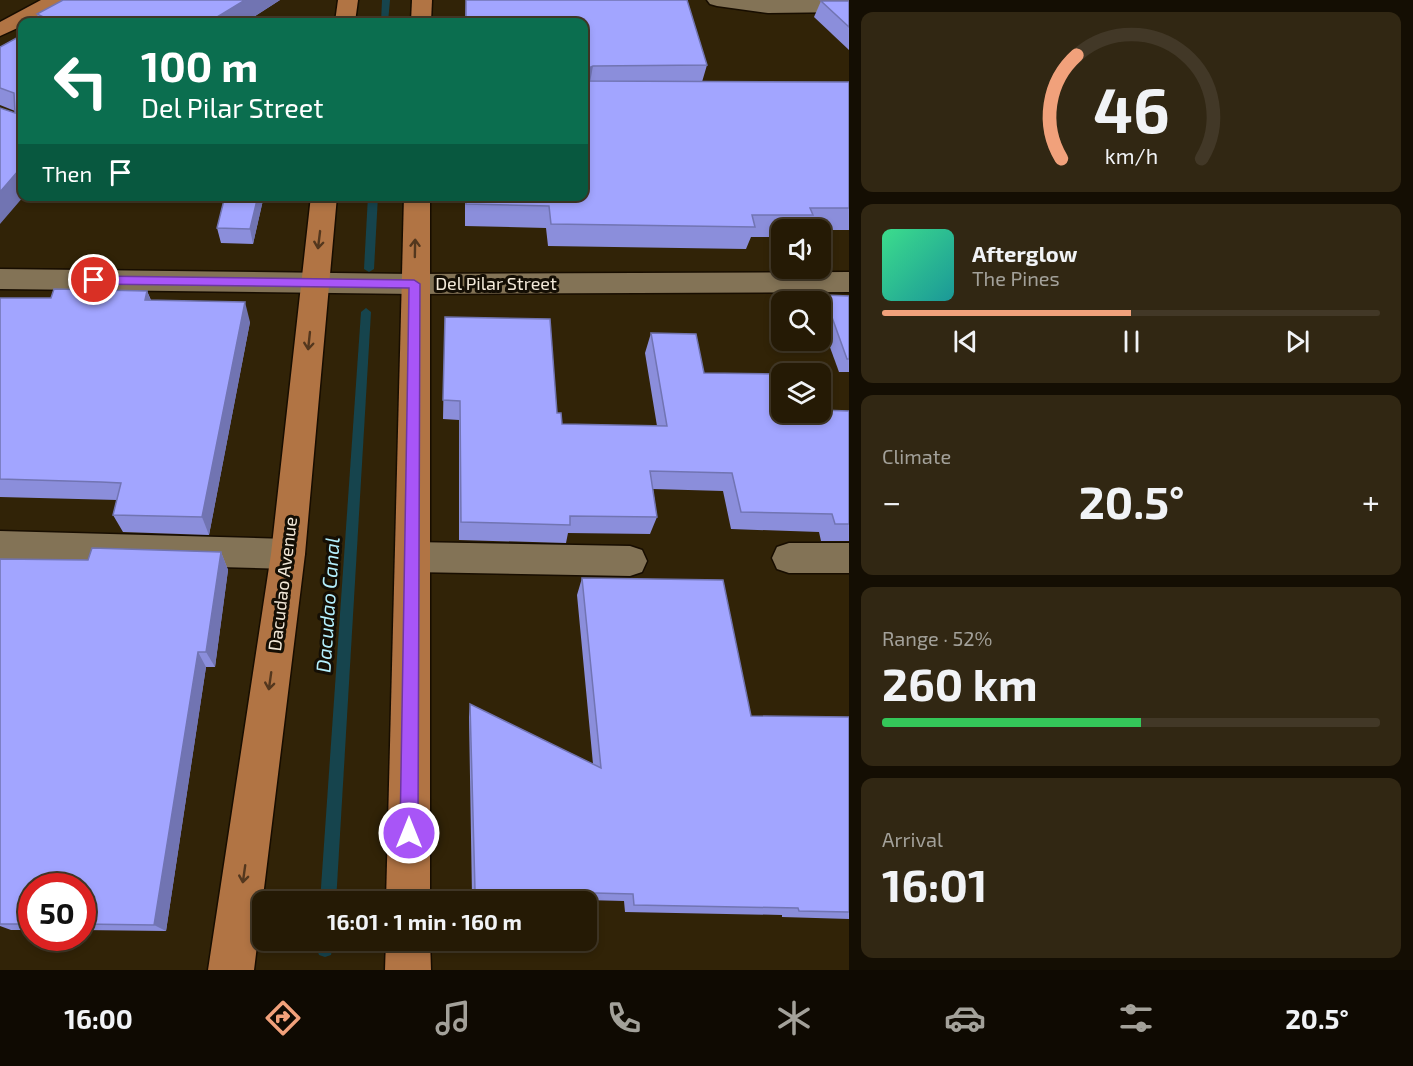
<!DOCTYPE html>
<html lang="en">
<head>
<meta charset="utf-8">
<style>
	body { margin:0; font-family:"Exo 2",sans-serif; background:#312713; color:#f1f3f6; height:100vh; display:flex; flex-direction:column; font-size:22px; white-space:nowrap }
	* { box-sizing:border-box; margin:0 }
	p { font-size:20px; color:#a3a19a }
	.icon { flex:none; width:33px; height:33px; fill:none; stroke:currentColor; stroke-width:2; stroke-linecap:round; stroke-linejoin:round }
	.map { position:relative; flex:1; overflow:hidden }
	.panel { display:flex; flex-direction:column; gap:12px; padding:12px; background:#140e03; width:564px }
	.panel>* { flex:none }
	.top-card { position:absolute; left:18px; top:18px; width:570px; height:183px; border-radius:12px; box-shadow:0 3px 9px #0003,0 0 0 2px #423827; background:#0b6e4f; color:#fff; overflow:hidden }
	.tools { position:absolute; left:771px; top:219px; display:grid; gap:12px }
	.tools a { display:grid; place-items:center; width:60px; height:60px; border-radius:12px; background:#251a05; box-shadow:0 3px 9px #0003,0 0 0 2px #423827; font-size:30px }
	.speed { position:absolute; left:18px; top:873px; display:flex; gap:12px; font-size:30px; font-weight:700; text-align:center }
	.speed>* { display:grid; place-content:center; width:78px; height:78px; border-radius:50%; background:#251a05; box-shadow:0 3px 9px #0003,0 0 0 2px #423827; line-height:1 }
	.speed .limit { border:9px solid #d22; background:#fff; color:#111 }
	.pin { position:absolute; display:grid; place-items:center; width:51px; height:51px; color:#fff; margin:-26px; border:3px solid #fff; border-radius:50%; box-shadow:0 2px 6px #0007 }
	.me { position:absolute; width:66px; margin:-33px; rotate:0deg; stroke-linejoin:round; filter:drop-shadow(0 0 4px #0008) }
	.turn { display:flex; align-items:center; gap:21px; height:126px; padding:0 24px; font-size:27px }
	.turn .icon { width:78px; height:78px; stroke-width:2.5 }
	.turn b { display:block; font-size:42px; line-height:51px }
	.then { display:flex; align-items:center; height:57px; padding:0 24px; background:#0003; gap:12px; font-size:22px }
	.big { font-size:45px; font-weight:700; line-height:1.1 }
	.panel .card { flex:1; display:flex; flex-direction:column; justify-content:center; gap:9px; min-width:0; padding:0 21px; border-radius:12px; background:#312713 }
	.panel .dial { align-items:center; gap:0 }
	.dial svg { height:156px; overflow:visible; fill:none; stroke:#423827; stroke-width:7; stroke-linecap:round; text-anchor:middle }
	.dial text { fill:#f1f3f6; stroke:none }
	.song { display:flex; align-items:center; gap:18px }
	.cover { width:72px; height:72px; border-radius:9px; background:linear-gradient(135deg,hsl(150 70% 55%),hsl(180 70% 35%)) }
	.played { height:6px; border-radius:3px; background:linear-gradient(90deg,#f1a17b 50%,#423827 50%) }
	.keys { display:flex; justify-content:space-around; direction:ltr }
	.heat { display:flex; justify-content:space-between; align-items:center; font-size:33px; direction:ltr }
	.charge { height:9px; border-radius:4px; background:linear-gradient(90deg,#34c759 52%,#423827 0) }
	.trip { position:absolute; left:252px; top:891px; width:345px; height:60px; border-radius:12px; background:#251a05; box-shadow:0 3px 9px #0003,0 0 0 2px #423827; font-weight:700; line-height:60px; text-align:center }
	.tab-bar { display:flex; height:96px; justify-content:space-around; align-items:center; background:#0f0a02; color:#a3a19a }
	.tab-bar .icon { width:42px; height:42px }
	.tab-bar .active { color:#f1a17b }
	.tab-bar b { font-size:27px; color:#f1f3f6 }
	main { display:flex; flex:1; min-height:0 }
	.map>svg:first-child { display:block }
</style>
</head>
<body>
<main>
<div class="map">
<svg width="849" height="970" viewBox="0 0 849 970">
	<rect width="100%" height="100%" fill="#312307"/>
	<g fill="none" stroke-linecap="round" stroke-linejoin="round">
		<g fill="#16444d" fill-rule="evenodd">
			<polygon points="382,0 390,0 388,22 381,22"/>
			<polygon points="368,196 378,196 374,269 369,272 364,269"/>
			<polygon points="366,308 371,312 336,902 320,902 361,312"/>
			<polygon points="318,940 334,940 331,955 325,957 319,955 317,949"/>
		</g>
		<g stroke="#170d00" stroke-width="3">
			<g id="minor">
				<polygon points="707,0 849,0 849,12 768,13 717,6 710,4"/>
				<polygon points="0,269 414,274 849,272 849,292 414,294 0,289"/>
				<polygon points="0,531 288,539 300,543 305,554 300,565 288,569 0,561"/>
				<polygon points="412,542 630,546 642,550 647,561 642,572 630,576 412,572 400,568 395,557 400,546"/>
				<polygon points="789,543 849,543 849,573 789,573 777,569 772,558 777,547"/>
			</g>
		</g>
		<g stroke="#170d00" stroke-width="3">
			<g id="major">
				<polygon points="41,0 66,0 63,4 30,22 22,22 22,26 0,36 0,22"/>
				<polygon points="338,0 358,0 355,22 335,22"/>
				<polygon points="412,0 432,0 431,22 411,22"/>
				<polygon points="311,196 337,196 305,554 254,970 208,970 271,554"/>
				<polygon points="404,196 430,196 430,902 386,902"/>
				<polygon points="386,940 430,940 431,970 385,970"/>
			</g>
		</g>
		<use href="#minor" fill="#837356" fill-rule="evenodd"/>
		<use href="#major" fill="#b17444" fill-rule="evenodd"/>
	</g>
	<g fill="#8b8edb">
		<polygon points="280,0 246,22 40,22 37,14"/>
		<polygon points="466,0 687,0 707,65 702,82 849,82 849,230 782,230 782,237 751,237 746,249 548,246 546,228 465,226 465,196 584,196 584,22 465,22"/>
		<polygon points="821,1 849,1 849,50 814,17"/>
		<polygon points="22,35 22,196 15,111 0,105 0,47"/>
		<polygon points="263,200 253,244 221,243 217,228"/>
		<polygon points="147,291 151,300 250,322 209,535 123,532 113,515 117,500 0,497 0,298 51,298"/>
		<polygon points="824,295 849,296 849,372 839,372 820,320 820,302"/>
		<polygon points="445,317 557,413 562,424 657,426 645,353 651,333 704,373 776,409 849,411 849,541 821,541 819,532 731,529 723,491 653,489 657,517 650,534 568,533 566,543 459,540 459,420 443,419"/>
		<polygon points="221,552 228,570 215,667 206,667 166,931 82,930 82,886 32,886 32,930 11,930 0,926 0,559 88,560"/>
		<polygon points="582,578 751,716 849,717 849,919 782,917 782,915 625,912 624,901 472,897 469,717 470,704 593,764 577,595"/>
	</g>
	<g fill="#7174b2">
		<polygon points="245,0 280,0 246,22 209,22"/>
		<polygon points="593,66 589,88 584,90 586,69"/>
		<polygon points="22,168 22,196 24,196 0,224 0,192 18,171"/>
		<polygon points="258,196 263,196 263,200 253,244 250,229"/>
		<polygon points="147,291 155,311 145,300"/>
		<polygon points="245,302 250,322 209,535 202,517"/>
		<polygon points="221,552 228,570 215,667 206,652"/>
		<polygon points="198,652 206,667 166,931 154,925"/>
	</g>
	<g fill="#a2a5ff" stroke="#7174b2" stroke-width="1.5">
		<polygon points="63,0 245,0 209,22 46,22 50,20 37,14"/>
		<polygon points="466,0 687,0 707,65 593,66 586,69 586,81 849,82 849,208 810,208 813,215 752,215 755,227 551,224 549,206 466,204 466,196 584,196 584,22 466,22"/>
		<polygon points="821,1 849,1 849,27"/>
		<polygon points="22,35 22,168 18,171 0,192 0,108 15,113 14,93 0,88 0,47"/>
		<polygon points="225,196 258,196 250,229 217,228"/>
		<polygon points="54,289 147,291 145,300 245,302 202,517 113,515 121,483 101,482 0,479 0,298 51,298"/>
		<polygon points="824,295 849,296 849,359 847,359"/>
		<polygon points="445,317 550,319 557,413 561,413 562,424 667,426 651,333 696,334 704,373 777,374 776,409 782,409 782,412 820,412 820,410 849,411 849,524 835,524 832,514 741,512 732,473 650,471 657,517 570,516 570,525 461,522 460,401 443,400"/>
		<polygon points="92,548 221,552 206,652 198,652 154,925 82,924 82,886 32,886 32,924 0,924 0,559 88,560"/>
		<polygon points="582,578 723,580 751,716 849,717 849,912 799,911 798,908 634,905 633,894 475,890 470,704 601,768"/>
	</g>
	<defs><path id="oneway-shaft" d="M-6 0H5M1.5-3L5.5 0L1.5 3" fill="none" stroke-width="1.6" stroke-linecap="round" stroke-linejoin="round" transform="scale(1.5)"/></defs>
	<g stroke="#53371e">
		<use href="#oneway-shaft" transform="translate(319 240) rotate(97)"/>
		<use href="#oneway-shaft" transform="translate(415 248) rotate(-89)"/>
		<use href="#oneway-shaft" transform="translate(309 341) rotate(96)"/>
		<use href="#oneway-shaft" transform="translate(270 681) rotate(98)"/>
		<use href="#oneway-shaft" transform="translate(244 874) rotate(98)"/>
	</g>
	<polygon fill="#a855f7" stroke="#6d37a1" stroke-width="1.5" points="94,276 414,280 420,284 418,833 415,839 409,841 403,839 400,833 409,288 94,284 89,280"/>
	<g text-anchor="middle" stroke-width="6" stroke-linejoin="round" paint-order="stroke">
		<g font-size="18" fill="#f3e9d9" stroke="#140e04">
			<text x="496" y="290">Del Pilar Street</text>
			<text transform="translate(283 584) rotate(-83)" y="6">Dacudao Avenue</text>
		</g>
		<g font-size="20" font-style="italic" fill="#b4f0fe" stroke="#140e04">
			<text transform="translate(328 605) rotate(-86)" y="7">Dacudao Canal</text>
		</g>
	</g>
</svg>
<div class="tools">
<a><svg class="icon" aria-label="sound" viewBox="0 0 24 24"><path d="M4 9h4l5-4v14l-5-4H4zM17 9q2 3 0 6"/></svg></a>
<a><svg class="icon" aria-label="search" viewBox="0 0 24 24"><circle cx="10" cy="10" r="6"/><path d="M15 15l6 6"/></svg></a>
<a><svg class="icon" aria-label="layers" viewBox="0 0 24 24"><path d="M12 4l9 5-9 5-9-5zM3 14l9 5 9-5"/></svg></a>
</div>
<div class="speed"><div class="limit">50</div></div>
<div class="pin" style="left:94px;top:280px;background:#d93025"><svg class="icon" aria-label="arrive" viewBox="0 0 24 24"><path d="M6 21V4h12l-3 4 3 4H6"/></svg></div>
<svg class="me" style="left:409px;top:833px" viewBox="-20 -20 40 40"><circle r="17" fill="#a855f7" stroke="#fff" stroke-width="3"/><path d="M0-11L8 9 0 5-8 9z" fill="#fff"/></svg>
<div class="trip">16:01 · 1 min · 160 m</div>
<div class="top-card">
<div class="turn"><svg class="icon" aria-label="left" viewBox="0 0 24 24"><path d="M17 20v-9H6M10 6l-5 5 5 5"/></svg><div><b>100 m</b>Del Pilar Street</div></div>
<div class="then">Then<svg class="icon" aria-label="arrive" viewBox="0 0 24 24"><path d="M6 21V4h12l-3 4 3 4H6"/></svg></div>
</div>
</div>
<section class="panel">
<div class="card dial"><svg viewBox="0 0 100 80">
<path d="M14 69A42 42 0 1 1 86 69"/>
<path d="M14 69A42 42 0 0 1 22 16" stroke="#f1a17b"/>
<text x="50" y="56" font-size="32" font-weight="700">46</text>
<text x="50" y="72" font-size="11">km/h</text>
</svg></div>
<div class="card">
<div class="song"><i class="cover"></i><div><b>Afterglow</b><p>The Pines</p></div></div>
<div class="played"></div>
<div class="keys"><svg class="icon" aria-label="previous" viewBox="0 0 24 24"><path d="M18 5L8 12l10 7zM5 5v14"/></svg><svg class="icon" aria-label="pause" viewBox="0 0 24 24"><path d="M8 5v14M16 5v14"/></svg><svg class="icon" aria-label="next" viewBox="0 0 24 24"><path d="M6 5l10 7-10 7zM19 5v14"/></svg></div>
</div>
<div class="card"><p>Climate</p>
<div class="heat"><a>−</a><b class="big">20.5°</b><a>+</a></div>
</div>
<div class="card"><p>Range · 52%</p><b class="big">260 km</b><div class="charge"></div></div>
<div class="card"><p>Arrival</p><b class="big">16:01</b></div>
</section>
</main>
<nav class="tab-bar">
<b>16:00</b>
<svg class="icon active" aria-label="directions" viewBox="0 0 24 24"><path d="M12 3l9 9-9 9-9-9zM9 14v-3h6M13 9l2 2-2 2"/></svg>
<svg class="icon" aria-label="music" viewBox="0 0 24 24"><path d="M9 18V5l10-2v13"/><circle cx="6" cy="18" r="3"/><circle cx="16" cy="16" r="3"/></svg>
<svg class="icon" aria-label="phone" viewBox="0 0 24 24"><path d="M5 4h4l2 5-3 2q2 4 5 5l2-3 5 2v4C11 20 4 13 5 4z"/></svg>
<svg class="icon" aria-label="climate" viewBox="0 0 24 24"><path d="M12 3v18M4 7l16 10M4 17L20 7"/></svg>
<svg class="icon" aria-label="car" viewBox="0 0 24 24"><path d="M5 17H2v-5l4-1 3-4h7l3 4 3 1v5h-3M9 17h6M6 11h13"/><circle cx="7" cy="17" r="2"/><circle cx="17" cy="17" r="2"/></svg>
<svg class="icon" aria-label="filters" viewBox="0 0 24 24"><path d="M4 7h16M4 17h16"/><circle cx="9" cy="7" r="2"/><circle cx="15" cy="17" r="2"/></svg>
<b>20.5°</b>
</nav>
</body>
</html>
